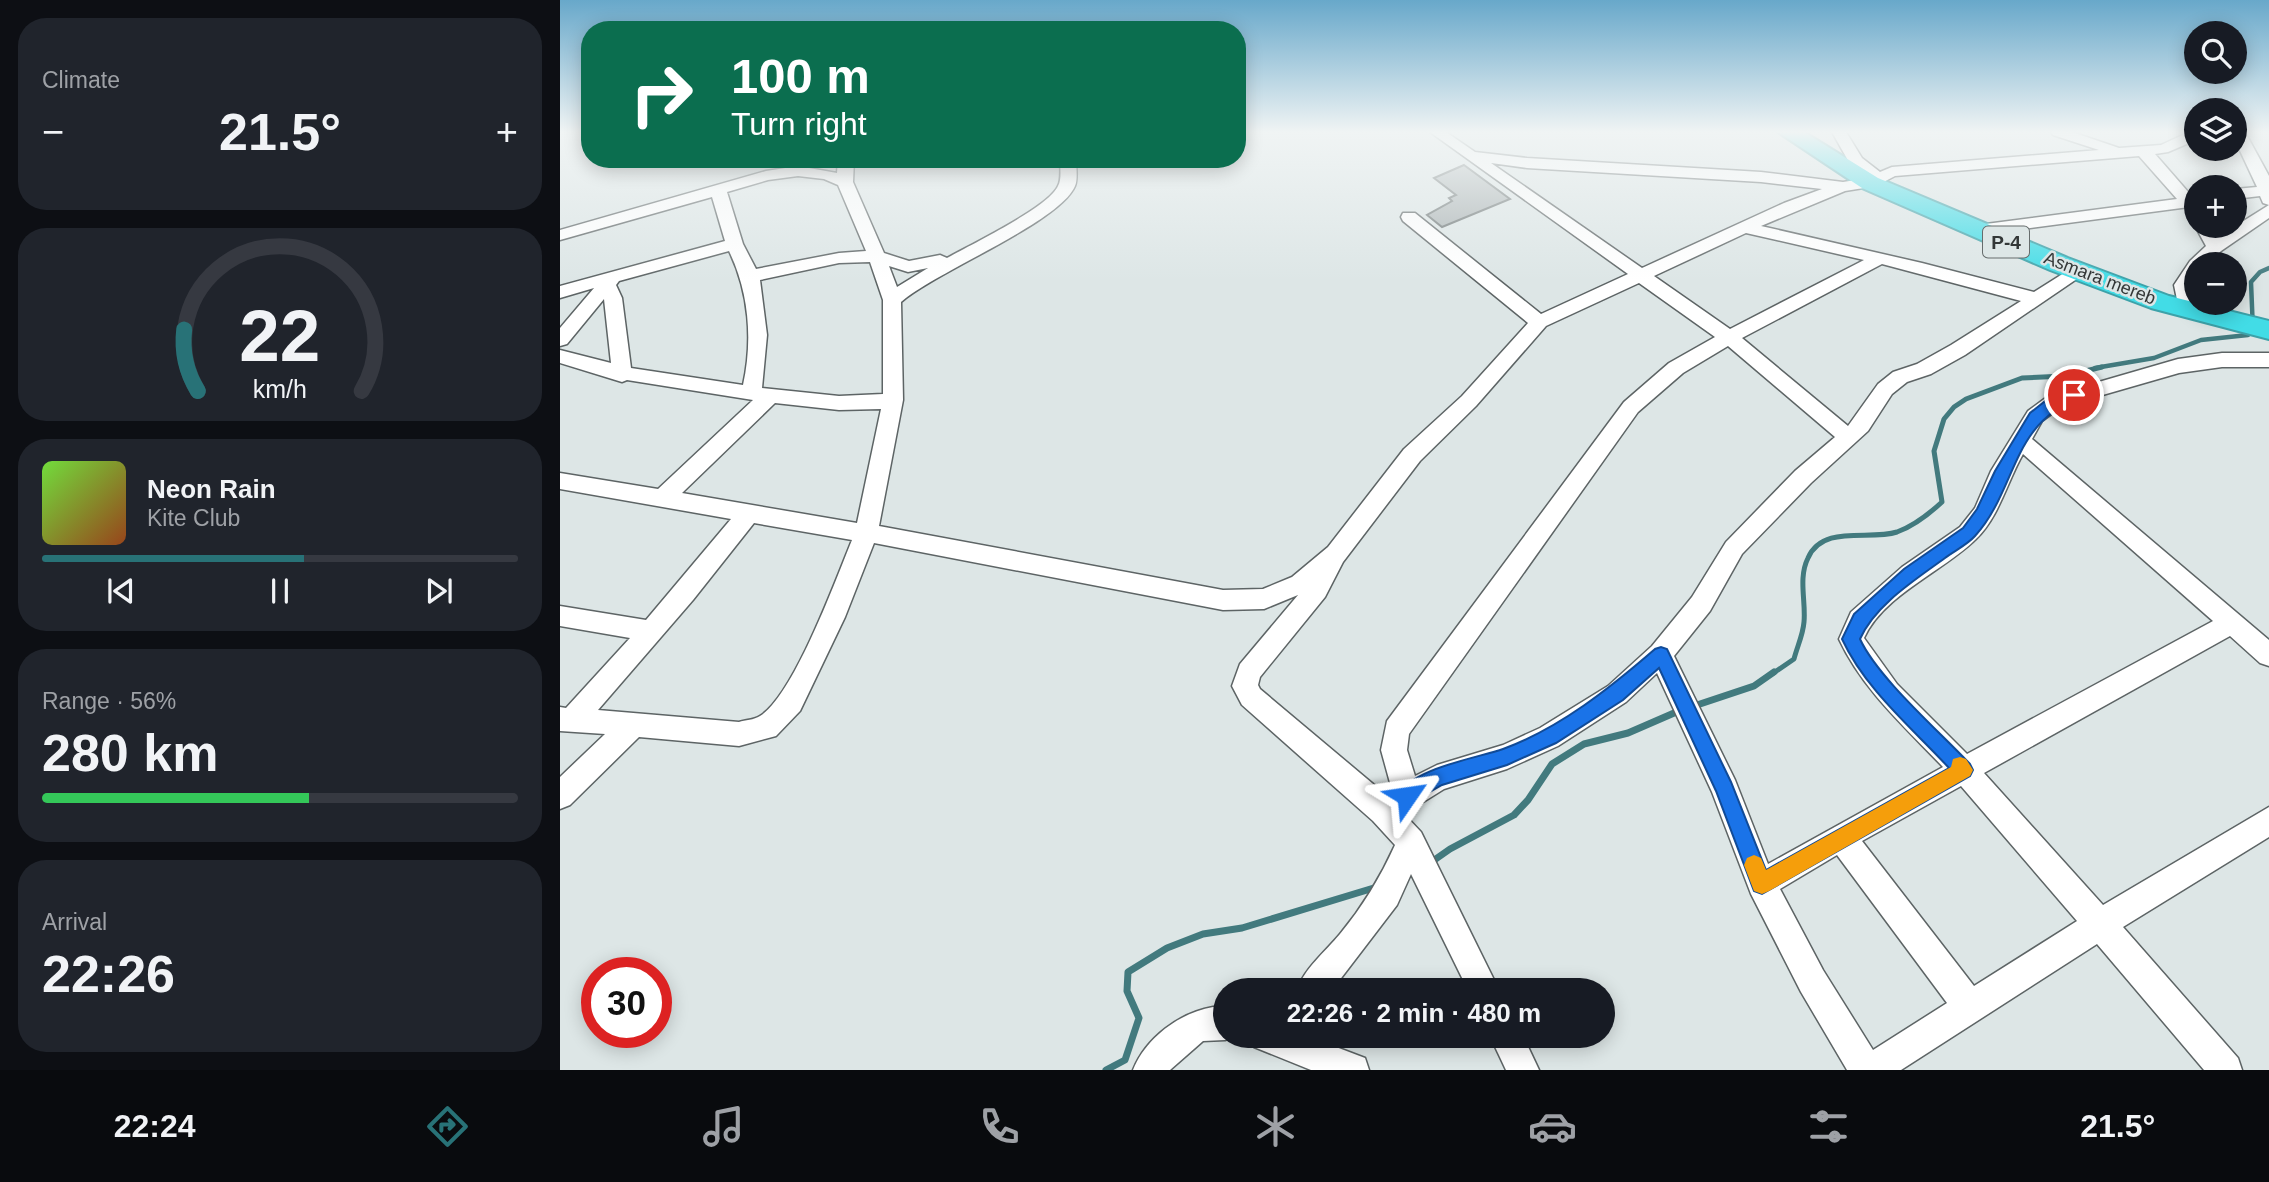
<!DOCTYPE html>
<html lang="en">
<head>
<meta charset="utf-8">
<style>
	body { margin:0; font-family:Arial,sans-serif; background:#20242c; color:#f1f3f6; height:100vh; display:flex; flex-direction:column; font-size:26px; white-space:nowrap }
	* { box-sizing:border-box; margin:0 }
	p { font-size:23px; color:#9ea1a6 }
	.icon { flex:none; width:38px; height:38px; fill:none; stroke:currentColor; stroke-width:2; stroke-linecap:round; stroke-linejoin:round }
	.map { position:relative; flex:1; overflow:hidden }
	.drawer { display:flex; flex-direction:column; gap:18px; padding:18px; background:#0d0f14; width:560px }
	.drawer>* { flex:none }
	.top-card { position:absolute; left:21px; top:21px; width:665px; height:147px; border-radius:28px; box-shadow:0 4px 18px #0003; background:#0b6e4f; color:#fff; overflow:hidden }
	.controls { position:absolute; left:1624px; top:21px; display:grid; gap:14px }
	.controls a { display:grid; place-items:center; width:63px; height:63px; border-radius:50%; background:#171b24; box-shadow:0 4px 18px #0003; font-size:35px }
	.speed { position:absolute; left:21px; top:957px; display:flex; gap:14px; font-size:35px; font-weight:700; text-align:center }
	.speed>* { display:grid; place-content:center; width:91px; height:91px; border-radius:50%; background:#171b24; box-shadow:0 4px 18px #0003; line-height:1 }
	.speed .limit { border:10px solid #d22; background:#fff; color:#111 }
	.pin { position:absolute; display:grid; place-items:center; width:60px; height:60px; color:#fff; margin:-30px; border:4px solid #fff; border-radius:50%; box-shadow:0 2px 7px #0007 }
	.me { position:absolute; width:77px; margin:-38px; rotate:58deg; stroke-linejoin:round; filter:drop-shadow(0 0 5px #0008) }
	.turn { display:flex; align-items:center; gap:24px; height:147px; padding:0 35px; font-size:32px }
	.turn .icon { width:91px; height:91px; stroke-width:2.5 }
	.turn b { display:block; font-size:49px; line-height:60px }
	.big { font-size:52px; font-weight:800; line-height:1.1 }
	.drawer .card { flex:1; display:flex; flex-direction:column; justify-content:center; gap:10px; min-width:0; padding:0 24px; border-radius:28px; background:#20242c }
	.drawer .dial { align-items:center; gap:0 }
	.dial svg { height:182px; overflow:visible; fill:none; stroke:#363941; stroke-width:7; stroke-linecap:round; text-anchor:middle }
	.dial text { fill:#f1f3f6; stroke:none }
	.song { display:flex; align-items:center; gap:21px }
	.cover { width:84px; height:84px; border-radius:10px; background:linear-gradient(135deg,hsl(100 70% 55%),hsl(20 70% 35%)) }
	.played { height:7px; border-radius:4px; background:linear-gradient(90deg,#287277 55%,#363941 55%) }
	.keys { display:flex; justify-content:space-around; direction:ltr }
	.heat { display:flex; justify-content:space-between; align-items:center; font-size:38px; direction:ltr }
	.charge { height:10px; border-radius:5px; background:linear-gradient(90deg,#34c759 56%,#363941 0) }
	.trip { position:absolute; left:653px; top:978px; width:402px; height:70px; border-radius:35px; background:#171b24; box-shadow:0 4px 18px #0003; font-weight:800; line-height:70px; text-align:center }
	.menu { display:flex; height:112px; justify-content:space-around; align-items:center; background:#090b0e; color:#9ea1a6 }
	.menu .icon { width:49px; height:49px }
	.menu .active { color:#287277 }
	.menu b { font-size:32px; color:#f1f3f6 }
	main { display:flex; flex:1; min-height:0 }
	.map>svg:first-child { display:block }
</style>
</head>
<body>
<main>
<section class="drawer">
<div class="card"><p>Climate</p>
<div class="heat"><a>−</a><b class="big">21.5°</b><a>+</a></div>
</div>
<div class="card dial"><svg viewBox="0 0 100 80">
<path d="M14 69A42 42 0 1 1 86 69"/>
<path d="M14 69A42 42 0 0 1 8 42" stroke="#287277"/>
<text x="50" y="56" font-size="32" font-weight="700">22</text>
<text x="50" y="72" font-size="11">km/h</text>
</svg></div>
<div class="card">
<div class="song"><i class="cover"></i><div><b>Neon Rain</b><p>Kite Club</p></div></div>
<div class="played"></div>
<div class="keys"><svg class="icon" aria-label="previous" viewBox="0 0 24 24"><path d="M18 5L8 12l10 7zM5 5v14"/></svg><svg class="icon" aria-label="pause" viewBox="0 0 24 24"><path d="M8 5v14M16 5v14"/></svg><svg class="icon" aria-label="next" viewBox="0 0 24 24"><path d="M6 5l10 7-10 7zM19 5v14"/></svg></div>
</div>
<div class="card"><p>Range · 56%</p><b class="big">280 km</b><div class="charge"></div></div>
<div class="card"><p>Arrival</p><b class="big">22:26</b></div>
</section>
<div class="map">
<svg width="1709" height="1070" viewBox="0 0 1709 1070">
	<rect width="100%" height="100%" fill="#dde6e6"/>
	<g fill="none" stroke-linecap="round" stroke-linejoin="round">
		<polyline stroke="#427a7e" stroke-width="4.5" points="1535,368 1594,358 1641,340 1688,335 1693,331 1691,282 1700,272 1709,268"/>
		<path stroke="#427a7e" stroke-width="5" d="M1212 674 1234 659C1237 647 1243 635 1244 622 1246 601 1238 578 1248 558 1263 524 1309 541 1337 532 1354 526 1369 514 1382 502L1374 451 1384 419 1394 407 1406 399 1462 378 1505 376 1542 367"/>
		<g stroke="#427a7e" stroke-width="7">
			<polyline points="1134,706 1194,686 1214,672"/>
			<polyline points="870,863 890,849 954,815 968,800 992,764 1024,744 1068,733 1121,710"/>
			<polyline points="546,1070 565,1060 579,1018 567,991 568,972 607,948 643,934 682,928 817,887"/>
		</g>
	</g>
	<polygon fill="#acb4b5" stroke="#6d7575" stroke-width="2" points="904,165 950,199 882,227 867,215 892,201 889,198 896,195 874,178"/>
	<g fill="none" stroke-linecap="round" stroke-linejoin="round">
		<g stroke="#5d6465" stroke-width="3">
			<g id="minor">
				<path d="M870 132H886L915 152 967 158 1201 172 1283 182 1308 178 1290 164 1272 132H1286L1302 158 1320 172 1332 167 1539 150 1493 135 1491 132H1512L1559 148 1601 145 1629 132H1636V140L1608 152 1595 154 1636 201 1635 205 1629 207 1418 235 1410 230 1418 225 1617 199 1579 156 1335 176 1316 186 1285 191 1201 226 1362 263 1474 292 1512 268 1518 267 1527 272 1405 355 1371 374 1347 382 1332 394 1308 431 1251 483 1182 554 1150 611 1114 656 1175 780 1208 864 1383 767C1344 726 1303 690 1279 639L1291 612 1342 567 1400 527 1415 508 1431 471 1468 411 1487 397 1618 359 1662 353H1709V367H1662L1619 373 1501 407 1482 421 1472 439 1709 640V666L1700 663 1670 636 1424 773 1543 905 1709 807V837L1563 927 1678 1058 1682 1070H1644L1537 944 1341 1070H1287L1241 992 1191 894 1152 792 1097 673 1066 702 998 746 947 769 884 789 844 814 861 832 939 990H908L851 874 837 905 772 990H737C744 969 765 952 780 934 803 906 820 878 835 845L813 821 682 705 672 686 680 664 738 595 704 609 663 610 314 543 285 617 240 711 216 736 179 746 79 737 10 805 0 809V777L45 734 0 731V707L6 708 70 638 0 626V606L86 620 171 519 0 489V473L98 489 193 400 67 380 62 382 0 363V350L51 363 44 299 7 344 0 346V328L34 288 0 298V286L165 241 152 197 0 240V230L206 171 238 166 277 173 278 159H294L293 182 324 253 349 261 380 255 387 258C410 245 489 207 498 186 502 179 500 168 500 159H516C516 167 518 179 515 186 500 222 377 271 341 302L343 400 319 526 663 590 703 589 732 577 768 547 844 449 902 396 968 323 843 221 841 217 843 213H855L981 314 1068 274ZM931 163 967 168 1201 182 1262 189 1224 203 1082 268ZM238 176 264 179 278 185 306 251 279 253 196 269 183 244 167 192 208 180ZM1186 233 1304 260 1170 329 1094 276ZM169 251C189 292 193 340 183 385L71 368 62 298 56 285 59 281ZM310 262 323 300V394L279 396 202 388 207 335 200 280 279 263ZM1322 264 1461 301 1391 345 1357 364 1333 372 1318 384 1288 426 1182 338ZM329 266 348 272 368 268 337 287ZM1079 283 1155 337 1109 363 1064 402 827 721 821 750 832 790 825 794 700 689 698 685 700 677 765 597 783 562 860 461 916 406 986 326ZM1168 346 1275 437 1235 471 1166 542 1132 597 1092 646 1048 686 980 728 943 745 877 765 855 776 847 750 849 734 1078 412 1123 373ZM215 403 279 410 321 409 297 523 122 493ZM1463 454 1653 621 1407 754 1337 684 1304 638C1323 595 1384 571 1416 539 1439 517 1447 482 1463 454ZM194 523 292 540C276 579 234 695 200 716 194 720 185 720 179 722L38 710 133 600ZM1401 786 1517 921 1414 986 1302 841ZM1277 855 1387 1003 1313 1050 1263 970 1220 889Z"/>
				<polygon points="1675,132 1685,132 1709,176 1709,205 1703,203 1700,196 1675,199 1675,189 1697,187 1675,140"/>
				<polygon points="1709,205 1709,218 1661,251 1647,264 1636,264 1636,278 1632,285 1636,310 1627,316 1620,314 1614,285 1630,261 1646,246 1635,226 1636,224 1636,226 1651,226 1658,237"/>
				<path d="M653 1007 665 1008V1036H675L665 1040 643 1041 610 1070H573C586 1038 619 1013 653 1007Z"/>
				<polygon points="689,1036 747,1036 805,1058 809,1070 751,1070 694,1047"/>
				<polygon points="930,1036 963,1036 979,1070 946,1070"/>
			</g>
		</g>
		<g stroke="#3da2a9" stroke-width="4">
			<polygon id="highway" points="1218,132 1244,132 1318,178 1508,258 1609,296 1709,321 1709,339 1591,308 1490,270 1302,188"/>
		</g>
		<use href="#minor" fill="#fff" fill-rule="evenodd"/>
		<use href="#highway" fill="#42dce6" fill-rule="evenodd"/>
	</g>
	<linearGradient id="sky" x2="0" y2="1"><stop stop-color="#68a8ca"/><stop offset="0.47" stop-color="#f0f4f4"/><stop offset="1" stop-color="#f0f4f4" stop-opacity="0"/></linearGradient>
	<rect width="1709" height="281" fill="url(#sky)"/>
	<path fill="#1a73e8" stroke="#114b97" stroke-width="2" d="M1514 390 1521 395 1519 399C1451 422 1457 490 1415 536 1407 545 1394 551 1385 558 1355 580 1315 605 1300 639 1318 678 1379 731 1410 764L1413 770 1410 776 1202 894 1194 891 1156 791 1099 668 1063 700 996 743 947 765 882 785 847 805 840 803 838 796C849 769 917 758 943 749 1000 728 1050 688 1095 649L1101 647 1107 649 1171 782 1206 870 1389 768C1352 728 1305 689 1282 639L1294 614 1344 569 1403 528 1417 509 1435 471 1470 413 1489 398Z"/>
	<polygon fill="#f59e0b" points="1400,757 1406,759 1413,770 1410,776 1209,891 1202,894 1194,891 1184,865 1187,858 1194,855 1201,858 1206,870 1391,767 1393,759"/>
	<g text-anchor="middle" stroke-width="5" stroke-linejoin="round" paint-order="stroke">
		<g font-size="18" fill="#333737" stroke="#dde6e6">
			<text transform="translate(1540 278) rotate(21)" y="6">Asmara mereb</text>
		</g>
		<rect fill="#dde6e6" stroke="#666c6c" stroke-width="2" x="1423" y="226.5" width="46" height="31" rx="5"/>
		<g font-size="19" font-weight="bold" fill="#333737">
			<text x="1446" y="249">P-4</text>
		</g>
	</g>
</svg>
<div class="controls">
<a><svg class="icon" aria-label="search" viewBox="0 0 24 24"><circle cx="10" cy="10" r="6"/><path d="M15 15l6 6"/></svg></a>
<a><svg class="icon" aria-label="layers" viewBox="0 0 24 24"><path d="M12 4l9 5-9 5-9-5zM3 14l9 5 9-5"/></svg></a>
<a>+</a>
<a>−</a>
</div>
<div class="speed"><div class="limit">30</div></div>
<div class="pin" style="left:1514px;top:395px;background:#d93025"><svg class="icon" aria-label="arrive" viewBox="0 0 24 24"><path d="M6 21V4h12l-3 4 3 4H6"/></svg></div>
<svg class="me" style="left:847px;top:796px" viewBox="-20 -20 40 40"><path d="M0-17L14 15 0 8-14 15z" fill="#1a73e8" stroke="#fff" stroke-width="4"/></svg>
<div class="trip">22:26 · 2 min · 480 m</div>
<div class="top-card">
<div class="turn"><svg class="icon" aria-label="right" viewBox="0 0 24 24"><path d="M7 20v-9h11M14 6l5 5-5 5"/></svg><div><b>100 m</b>Turn right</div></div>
</div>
</div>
</main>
<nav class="menu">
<b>22:24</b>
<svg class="icon active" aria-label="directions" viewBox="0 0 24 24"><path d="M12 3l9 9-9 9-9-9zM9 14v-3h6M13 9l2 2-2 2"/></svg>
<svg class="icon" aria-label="music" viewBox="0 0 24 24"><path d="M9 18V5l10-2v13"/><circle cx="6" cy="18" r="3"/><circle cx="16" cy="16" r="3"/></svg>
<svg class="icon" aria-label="phone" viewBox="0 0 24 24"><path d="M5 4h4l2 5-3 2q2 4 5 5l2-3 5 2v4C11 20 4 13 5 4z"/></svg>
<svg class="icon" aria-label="climate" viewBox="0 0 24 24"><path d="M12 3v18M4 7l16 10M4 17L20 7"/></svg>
<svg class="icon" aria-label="car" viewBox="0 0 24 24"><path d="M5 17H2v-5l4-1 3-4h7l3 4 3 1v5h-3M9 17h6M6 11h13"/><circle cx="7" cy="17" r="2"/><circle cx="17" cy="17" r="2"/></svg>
<svg class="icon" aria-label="filters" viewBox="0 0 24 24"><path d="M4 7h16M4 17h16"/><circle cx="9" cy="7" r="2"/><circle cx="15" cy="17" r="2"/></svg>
<b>21.5°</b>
</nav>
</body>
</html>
